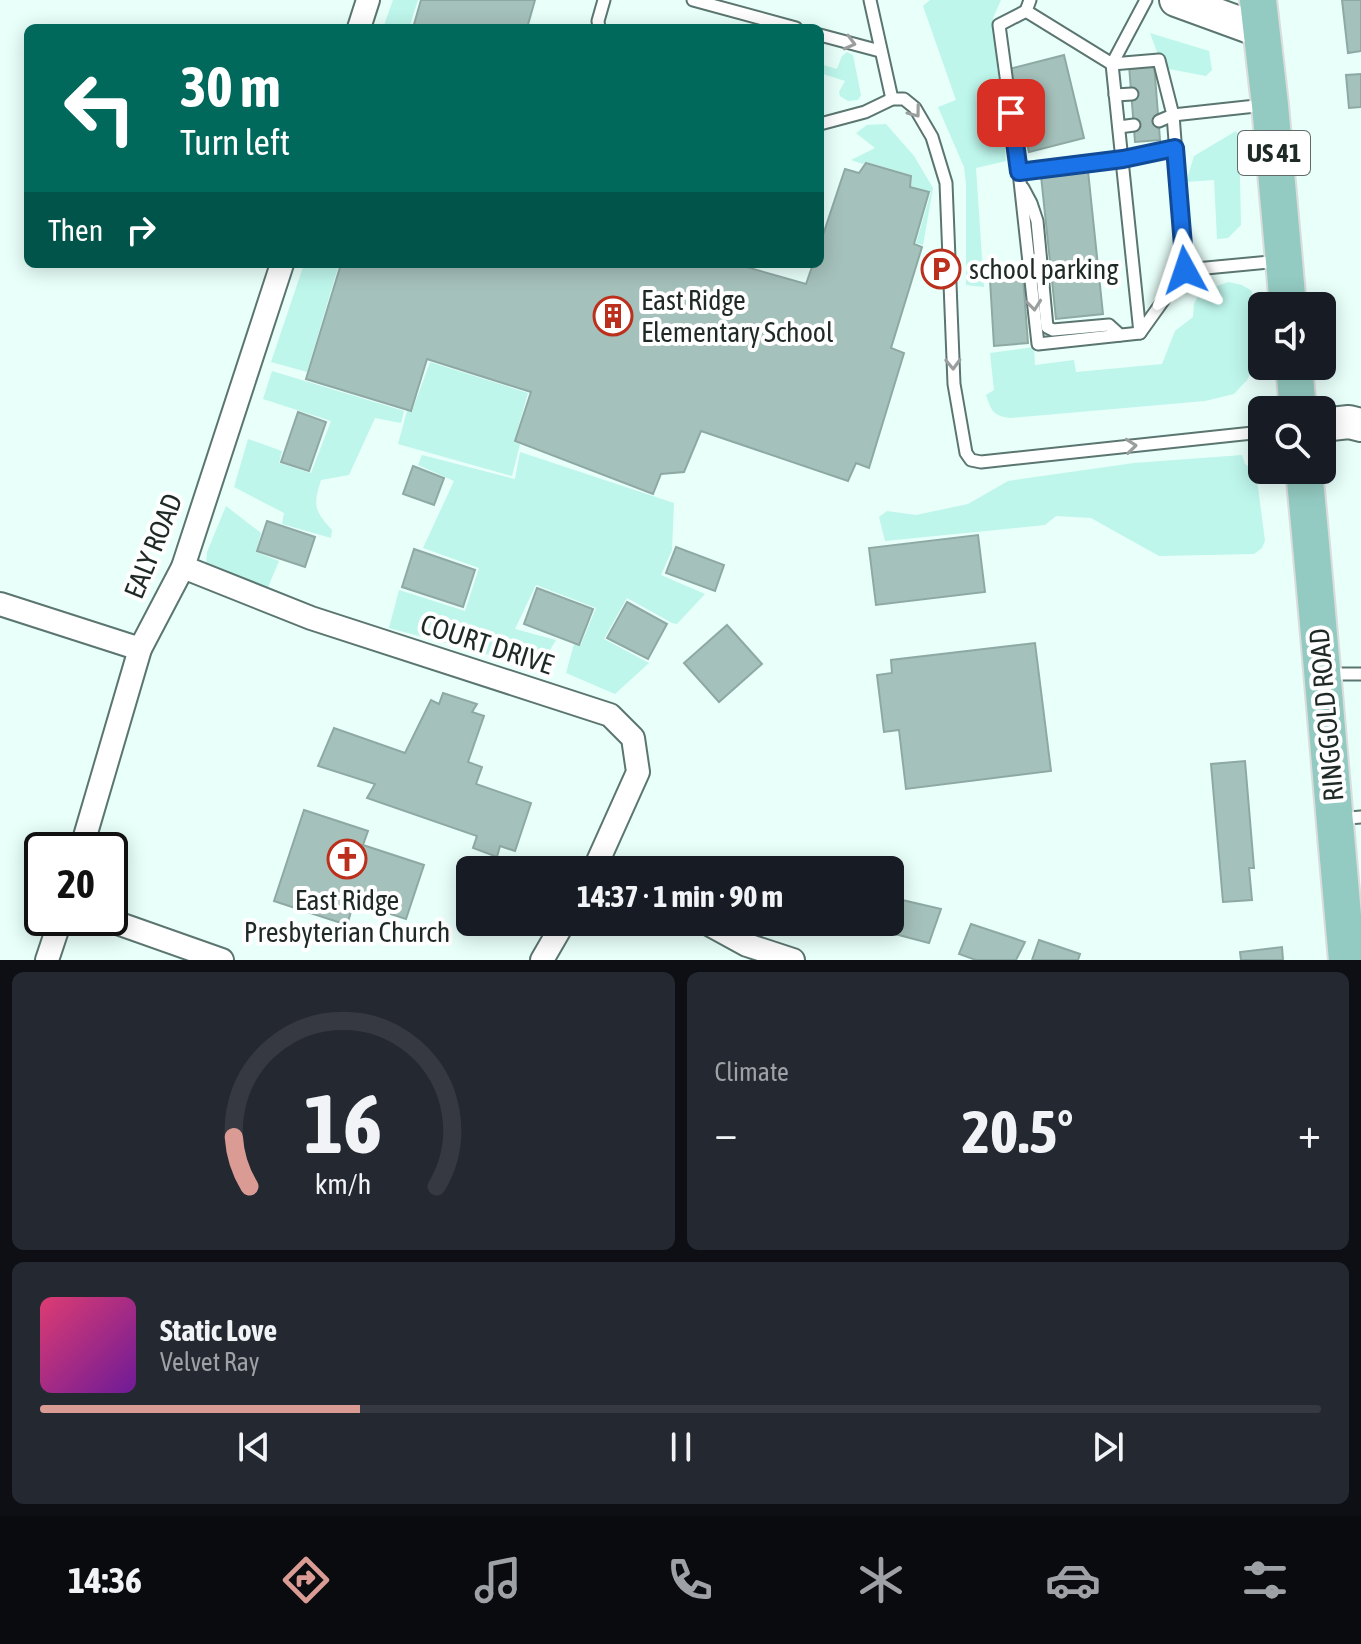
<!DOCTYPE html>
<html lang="en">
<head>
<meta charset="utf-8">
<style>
	body { margin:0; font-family:"Asap Condensed",sans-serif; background:#242831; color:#f1f3f6; height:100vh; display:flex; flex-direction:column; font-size:30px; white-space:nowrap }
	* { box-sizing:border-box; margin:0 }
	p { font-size:26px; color:#9ea1a6 }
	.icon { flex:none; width:44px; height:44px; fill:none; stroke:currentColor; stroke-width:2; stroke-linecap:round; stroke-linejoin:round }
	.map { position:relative; height:960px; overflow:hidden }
	.side { display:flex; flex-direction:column; gap:12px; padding:12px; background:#0d0f14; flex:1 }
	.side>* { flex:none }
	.banner { position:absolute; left:24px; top:24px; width:800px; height:244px; border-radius:12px; box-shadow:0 4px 20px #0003; background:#00695c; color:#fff; overflow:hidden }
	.buttons { position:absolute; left:1248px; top:292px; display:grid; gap:16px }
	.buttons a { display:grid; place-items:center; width:88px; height:88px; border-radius:12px; background:#171b24; box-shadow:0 4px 20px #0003; font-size:40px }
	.speed { position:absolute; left:24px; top:832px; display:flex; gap:16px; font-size:40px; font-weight:700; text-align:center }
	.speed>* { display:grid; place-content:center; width:104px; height:104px; border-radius:50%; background:#171b24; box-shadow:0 4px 20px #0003; line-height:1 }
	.speed .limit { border:4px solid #111; border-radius:12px; background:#fff; color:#111 }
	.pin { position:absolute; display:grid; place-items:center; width:68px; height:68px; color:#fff; margin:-34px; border-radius:16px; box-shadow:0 4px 12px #0006 }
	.me { position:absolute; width:88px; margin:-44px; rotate:355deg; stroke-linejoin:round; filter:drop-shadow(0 0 6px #0008) }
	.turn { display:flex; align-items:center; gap:28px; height:168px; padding:0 24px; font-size:36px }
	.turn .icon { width:104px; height:104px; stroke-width:2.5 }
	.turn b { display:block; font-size:56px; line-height:68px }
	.then { display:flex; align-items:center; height:76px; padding:0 24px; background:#0003; gap:16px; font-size:30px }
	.big { font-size:60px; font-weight:700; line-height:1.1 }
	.side .card { flex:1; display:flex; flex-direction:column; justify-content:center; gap:12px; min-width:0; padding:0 28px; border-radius:12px; background:#242831 }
	.side .dial { align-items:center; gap:0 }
	.dial svg { height:208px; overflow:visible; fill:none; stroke:#363941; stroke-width:7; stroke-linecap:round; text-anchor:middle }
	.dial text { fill:#f1f3f6; stroke:none }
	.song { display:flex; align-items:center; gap:24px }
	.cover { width:96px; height:96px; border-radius:12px; background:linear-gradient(135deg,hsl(340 70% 55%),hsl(280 70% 35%)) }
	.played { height:8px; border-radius:4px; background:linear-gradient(90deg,#d99b94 25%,#363941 25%) }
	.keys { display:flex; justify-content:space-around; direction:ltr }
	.heat { display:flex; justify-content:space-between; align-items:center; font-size:44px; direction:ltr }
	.side .tiles { flex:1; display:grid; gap:12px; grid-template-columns:1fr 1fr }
	.card:last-child { grid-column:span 2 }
	.trip { position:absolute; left:456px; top:856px; width:448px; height:80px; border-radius:12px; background:#171b24; box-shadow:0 4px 20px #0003; font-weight:700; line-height:80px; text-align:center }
	.tabs { display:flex; height:128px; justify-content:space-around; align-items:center; background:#090b0e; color:#9ea1a6 }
	.tabs .icon { width:56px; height:56px }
	.tabs .current { color:#d99b94 }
	.tabs b { font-size:36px; color:#f1f3f6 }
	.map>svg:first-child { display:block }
</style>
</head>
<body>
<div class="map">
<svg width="1361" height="960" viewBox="0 0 1361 960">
	<rect width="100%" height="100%" fill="#e8fffa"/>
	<g fill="#bef6eb">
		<polygon points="393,0 418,0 409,28 383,28"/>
		<polygon points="930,0 1001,0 993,18 1006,161 976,168 984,287 966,285 966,184 964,167 938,107 956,100 923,6"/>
		<polygon points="1150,33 1209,51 1212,70 1206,76 1169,69 1157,52"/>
		<polygon points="847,52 853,55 861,95 858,100 848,101 840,96 839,92 845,81 820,73 820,64 837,69 842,56"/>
		<polygon points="886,124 914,156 933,188 923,245 916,243 931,192 911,186 912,175 866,162 863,164 851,160 875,148 856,133 867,125"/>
		<polygon points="1236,131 1239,137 1241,225 1228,238 1217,239 1214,180 1186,182 1194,156"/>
		<polygon points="304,264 339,264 307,372 271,362"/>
		<path d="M1228 282 1242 285 1252 291 1255 367 1247 380 1234 394 1205 401 1010 418C993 416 991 410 986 395L994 390 990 353 1034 347 1035 365 1074 360 1076 372 1162 364 1175 331 1193 317 1194 304 1200 292Z"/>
		<polygon points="430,362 528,393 514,442 520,444 512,476 398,444 407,411 412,411"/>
		<path d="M272 371 404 411 401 423 375 418 349 475 321 480C313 506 314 510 332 530L331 538 282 524 284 513 234 487 248 439 282 451 279 463 311 473 331 421 263 399Z"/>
		<polygon points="520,452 674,503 672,550 661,575 705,594 677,624 672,623 627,598 604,639 649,663 615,694 566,673 574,644 581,644 596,608 536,585 515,629 556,640 539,668 389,628 399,590 465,611 479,568 423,548 454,481 418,465 422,455 515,479"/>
		<polygon points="1242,455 1245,464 1256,472 1265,541 1262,548 1254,554 1159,556 1091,518 1056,516 1045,525 885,541 879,517 887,511 916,515 968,504 1008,481 1134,463"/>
		<polygon points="226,506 261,533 256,552 279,561 266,592 206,565 207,552"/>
	</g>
	<g fill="#a5c1bb" stroke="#8ea9a4" stroke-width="2">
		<polygon points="421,0 535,0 527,28 413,28"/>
		<polygon points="1342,0 1361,0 1361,51 1348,53"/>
		<polygon points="1064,55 1084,138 1029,152 1009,69"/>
		<polygon points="1154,63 1160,140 1135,142 1129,65"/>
		<polygon points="1361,74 1361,107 1349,108 1346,75"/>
		<polygon points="866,163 911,176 910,187 929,192 914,244 922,247 891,348 904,353 869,468 856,463 848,481 701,431 684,472 661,474 653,494 515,441 531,392 427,359 411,411 306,379 341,264 736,264 806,284 813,264 820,264 820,244 845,169 859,173"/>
		<polygon points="1088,171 1103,314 1056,319 1041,176"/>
		<polygon points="1023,277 1028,343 994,346 990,280"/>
		<polygon points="298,412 326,422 309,471 281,462"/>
		<polygon points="413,466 444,478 434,505 403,494"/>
		<polygon points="267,521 315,537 305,567 257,551"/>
		<polygon points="978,535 985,592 876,605 869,548"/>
		<polygon points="676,547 724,565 715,591 666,573"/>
		<polygon points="414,549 475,570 463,607 402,587"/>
		<polygon points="537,588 593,609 579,645 524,624"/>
		<polygon points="627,602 667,624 648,659 607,638"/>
		<polygon points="727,625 762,664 719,702 684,663"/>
		<polygon points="1035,643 1051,771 906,789 899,730 884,732 877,675 892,673 891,660"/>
		<polygon points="443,693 477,704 472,712 484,716 468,762 482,767 476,784 531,803 515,851 500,846 497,857 473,848 477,836 367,798 375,784 318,766 334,728 405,753 431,700 439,704"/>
		<polygon points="1245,761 1254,868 1249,868 1252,900 1223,902 1211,764"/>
		<polygon points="304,810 368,831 363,845 424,865 406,919 354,902 347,925 274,901"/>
		<polygon points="898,899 941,909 929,943 891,933"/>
		<polygon points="971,924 1025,942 1016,960 976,960 959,954"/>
		<polygon points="1039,940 1080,954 1078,960 1032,960"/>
		<polygon points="1282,947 1283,960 1241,960 1240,952"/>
	</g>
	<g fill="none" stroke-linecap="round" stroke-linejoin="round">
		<g stroke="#5b7570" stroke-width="15">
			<g id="lane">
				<polyline points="693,0 796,28"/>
				<polyline points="870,0 892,99"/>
				<polyline points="1030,0 1026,11 1112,64 1159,60 1173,115 1159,121"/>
				<polyline points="1026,11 999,25 1019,172 1038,344 1140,333 1185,270"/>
				<polyline points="599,28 598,21 604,0"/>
				<polyline points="820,35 880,51"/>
				<polyline points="1115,95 1132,94"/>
				<polyline points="1265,105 1173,115 1185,270 1279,261"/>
				<polyline points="820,124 865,112 892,99 904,99 915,108 932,137 946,183 954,384 966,453 971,460 981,462 1262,432"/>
				<polyline points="1119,127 1134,125"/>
				<polyline points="1019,172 1123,159 1175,148"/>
				<polyline points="1023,188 1031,203 1037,221 1047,327 1053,330 1109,325 1120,335"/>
				<polyline points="1140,333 1112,64 1146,0"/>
				<polyline points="1328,674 1361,674"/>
				<polyline points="1338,819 1361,817"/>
			</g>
		</g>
		<g stroke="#5b7570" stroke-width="26">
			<g id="street">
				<polyline points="359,28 368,0"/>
				<polyline points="183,567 311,618 610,715 633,738 638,772 594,870"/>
				<polyline points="0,604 140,649"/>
				<polyline points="81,850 140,649 183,567 282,264"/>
				<polyline points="103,918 222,960"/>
				<polyline points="705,922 747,945 793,960"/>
				<polyline points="47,960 61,918"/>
				<polyline points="542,960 564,922"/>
			</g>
		</g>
		<g stroke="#5b7570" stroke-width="36">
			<g id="secondary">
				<polyline points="1176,0 1261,31"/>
				<polyline points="1322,425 1349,422 1361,425"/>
			</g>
		</g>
		<g stroke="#dbdddc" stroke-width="40">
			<g id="primary">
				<polyline points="1258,0 1270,105 1288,306"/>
				<polyline points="1294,366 1298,410"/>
				<path d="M1304 470C1320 633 1332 797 1347 960"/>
			</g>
		</g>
		<use href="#lane" stroke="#fff" stroke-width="11"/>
		<use href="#street" stroke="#fff" stroke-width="22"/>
		<use href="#secondary" stroke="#fff" stroke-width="32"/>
		<use href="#primary" stroke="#93cbc2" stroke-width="36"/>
	</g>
	<defs><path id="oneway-chevron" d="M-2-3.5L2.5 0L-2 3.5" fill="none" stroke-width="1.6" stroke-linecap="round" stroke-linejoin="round" transform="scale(2)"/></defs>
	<g stroke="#9a9f9e">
		<use href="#oneway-chevron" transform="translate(850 43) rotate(15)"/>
		<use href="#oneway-chevron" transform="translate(915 112) rotate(53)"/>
		<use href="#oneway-chevron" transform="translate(1034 305) rotate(84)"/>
		<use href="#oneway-chevron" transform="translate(953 364) rotate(88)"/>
		<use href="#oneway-chevron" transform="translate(1131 446) rotate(-6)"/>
	</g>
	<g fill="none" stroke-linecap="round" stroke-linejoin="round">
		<g stroke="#114b97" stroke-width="20">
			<polyline id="route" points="1011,113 1019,172 1123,159 1175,148 1185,270"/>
		</g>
		<use href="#route" stroke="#1a73e8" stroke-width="14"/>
	</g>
	<defs>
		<g id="parking-ring" transform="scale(2)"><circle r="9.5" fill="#fff" stroke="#bb2f1c" stroke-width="1.5"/><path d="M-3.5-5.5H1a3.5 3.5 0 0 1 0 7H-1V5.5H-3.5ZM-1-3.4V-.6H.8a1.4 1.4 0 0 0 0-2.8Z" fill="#bb2f1c"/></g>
		<g id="building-ring" transform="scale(2)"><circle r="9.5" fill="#fff" stroke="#bb2f1c" stroke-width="1.5"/><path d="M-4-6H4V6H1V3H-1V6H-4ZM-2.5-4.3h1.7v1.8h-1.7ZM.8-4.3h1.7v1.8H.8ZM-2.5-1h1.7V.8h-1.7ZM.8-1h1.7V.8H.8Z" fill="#bb2f1c"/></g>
		<g id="church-ring" transform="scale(2)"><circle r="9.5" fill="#fff" stroke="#bb2f1c" stroke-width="1.5"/><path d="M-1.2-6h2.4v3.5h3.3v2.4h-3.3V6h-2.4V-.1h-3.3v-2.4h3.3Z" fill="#bb2f1c"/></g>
	</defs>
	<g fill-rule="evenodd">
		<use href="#parking-ring" x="941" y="269"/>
		<use href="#building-ring" x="613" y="316"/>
		<use href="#church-ring" x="347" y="859"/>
	</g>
	<g text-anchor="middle" stroke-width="8" stroke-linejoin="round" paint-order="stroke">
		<rect fill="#fff" stroke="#626a68" stroke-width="2" x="1238" y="131" width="72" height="44" rx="6"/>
		<g font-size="26" font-weight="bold" fill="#1f2a27">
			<text x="1274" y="162">US 41</text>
		</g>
		<g font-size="28" fill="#1f2a27" stroke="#fff" text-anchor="start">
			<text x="969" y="279">school parking</text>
			<text x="641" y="310">East Ridge<tspan x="641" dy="32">Elementary School</tspan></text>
			<text x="347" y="910" text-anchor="middle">East Ridge<tspan x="347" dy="32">Presbyterian Church</tspan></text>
		</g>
		<g font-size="28" fill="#1f2a27" stroke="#fff">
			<text transform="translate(153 546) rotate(-68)" y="10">EALY ROAD</text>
			<text transform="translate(487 644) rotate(18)" y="10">COURT DRIVE</text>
			<text transform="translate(1326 715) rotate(-95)" y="10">RINGGOLD ROAD</text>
		</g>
	</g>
</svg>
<div class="buttons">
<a><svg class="icon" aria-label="sound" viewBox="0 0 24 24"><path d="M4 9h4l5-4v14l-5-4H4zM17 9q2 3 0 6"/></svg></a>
<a><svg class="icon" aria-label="search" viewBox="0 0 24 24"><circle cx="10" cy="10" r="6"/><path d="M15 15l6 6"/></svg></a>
</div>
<div class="speed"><div class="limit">20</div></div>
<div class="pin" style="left:1011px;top:113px;background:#d93025"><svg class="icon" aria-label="arrive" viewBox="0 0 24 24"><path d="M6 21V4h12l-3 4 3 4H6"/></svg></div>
<svg class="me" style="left:1185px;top:270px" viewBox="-20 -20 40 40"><path d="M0-17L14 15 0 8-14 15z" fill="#1a73e8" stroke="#fff" stroke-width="4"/></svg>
<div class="trip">14:37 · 1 min · 90 m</div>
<div class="banner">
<div class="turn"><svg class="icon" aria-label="left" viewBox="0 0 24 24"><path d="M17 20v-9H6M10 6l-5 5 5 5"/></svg><div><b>30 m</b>Turn left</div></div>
<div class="then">Then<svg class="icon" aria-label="right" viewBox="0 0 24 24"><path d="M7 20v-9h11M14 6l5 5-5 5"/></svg></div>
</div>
</div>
<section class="side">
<div class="tiles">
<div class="card dial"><svg viewBox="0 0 100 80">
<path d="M14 69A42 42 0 1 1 86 69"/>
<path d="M14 69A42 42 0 0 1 8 50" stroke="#d99b94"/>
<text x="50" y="56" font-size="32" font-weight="700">16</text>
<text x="50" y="72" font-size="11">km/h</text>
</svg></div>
<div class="card"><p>Climate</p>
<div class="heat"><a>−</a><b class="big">20.5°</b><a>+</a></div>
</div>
<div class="card">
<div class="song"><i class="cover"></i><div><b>Static Love</b><p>Velvet Ray</p></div></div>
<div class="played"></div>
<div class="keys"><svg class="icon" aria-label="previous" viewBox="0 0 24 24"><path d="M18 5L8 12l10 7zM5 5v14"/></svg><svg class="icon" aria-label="pause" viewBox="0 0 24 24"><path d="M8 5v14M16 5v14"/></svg><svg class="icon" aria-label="next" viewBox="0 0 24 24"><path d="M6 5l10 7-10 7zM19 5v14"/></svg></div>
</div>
</div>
</section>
<nav class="tabs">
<b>14:36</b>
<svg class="icon current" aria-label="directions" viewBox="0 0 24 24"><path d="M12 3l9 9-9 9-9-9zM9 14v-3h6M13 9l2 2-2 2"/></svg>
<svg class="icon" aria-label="music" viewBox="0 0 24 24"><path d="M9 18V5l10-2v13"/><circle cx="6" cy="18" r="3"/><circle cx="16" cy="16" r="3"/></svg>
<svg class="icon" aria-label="phone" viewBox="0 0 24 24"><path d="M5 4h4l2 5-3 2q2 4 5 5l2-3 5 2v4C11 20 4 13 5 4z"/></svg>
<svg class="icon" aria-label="climate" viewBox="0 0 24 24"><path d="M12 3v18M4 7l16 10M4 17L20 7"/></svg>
<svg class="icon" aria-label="car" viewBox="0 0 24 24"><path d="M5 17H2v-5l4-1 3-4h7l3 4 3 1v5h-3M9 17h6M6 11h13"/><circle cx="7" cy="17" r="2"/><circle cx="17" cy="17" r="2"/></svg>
<svg class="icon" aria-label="filters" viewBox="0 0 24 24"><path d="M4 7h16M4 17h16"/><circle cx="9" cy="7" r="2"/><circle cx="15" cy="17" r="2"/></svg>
</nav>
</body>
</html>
